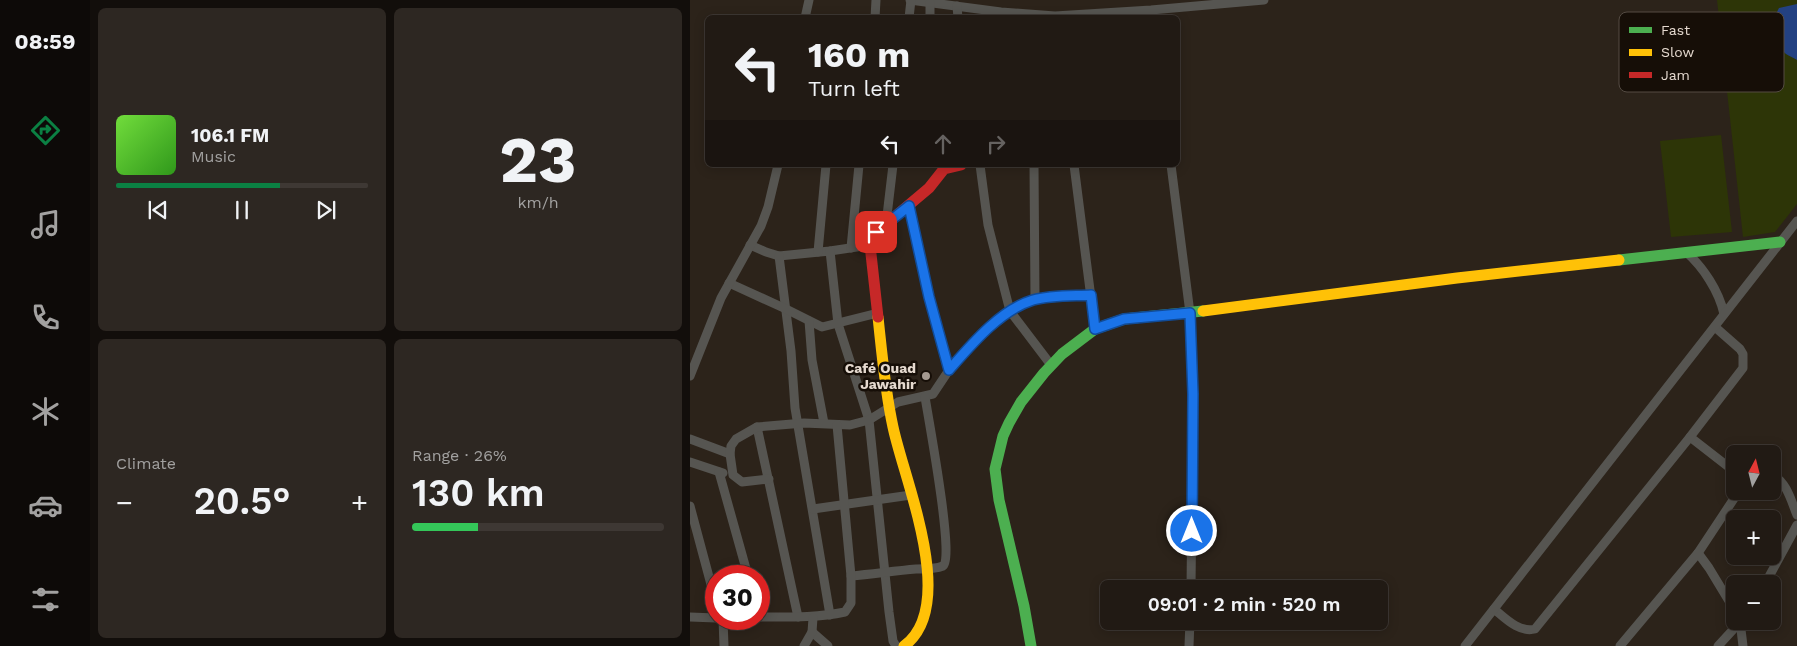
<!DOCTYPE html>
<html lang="en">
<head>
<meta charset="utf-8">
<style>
	body { margin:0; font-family:"Work Sans",sans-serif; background:#2d2722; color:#f1f3f6; height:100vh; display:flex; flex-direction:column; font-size:19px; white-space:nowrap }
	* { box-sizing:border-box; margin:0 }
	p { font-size:16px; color:#a2a1a0 }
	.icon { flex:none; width:28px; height:28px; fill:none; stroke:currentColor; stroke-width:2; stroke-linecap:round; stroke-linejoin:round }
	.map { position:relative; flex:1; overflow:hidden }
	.details { display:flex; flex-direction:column; gap:8px; padding:8px; background:#120e0b; width:600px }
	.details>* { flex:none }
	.top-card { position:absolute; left:15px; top:15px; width:475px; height:152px; border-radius:8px; box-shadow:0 2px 12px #0003,0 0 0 1px #3e3834; background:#211a14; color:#f1f3f6; overflow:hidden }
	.needle { width:32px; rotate:7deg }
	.tools { position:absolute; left:1036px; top:445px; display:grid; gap:10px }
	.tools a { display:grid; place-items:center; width:55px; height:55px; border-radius:8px; background:#211a14; box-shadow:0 2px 12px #0003,0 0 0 1px #3e3834; font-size:25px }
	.speed { position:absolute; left:15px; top:565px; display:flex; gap:10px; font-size:25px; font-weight:700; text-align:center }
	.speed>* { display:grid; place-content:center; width:65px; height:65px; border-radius:50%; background:#211a14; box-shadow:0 2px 12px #0003,0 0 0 1px #3e3834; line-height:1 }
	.speed .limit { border:8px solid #d22; background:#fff; color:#111 }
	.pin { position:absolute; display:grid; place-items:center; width:42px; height:42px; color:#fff; margin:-21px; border-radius:10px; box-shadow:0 2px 8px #0006 }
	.me { position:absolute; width:55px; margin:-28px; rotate:0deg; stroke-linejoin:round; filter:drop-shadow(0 0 4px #0008) }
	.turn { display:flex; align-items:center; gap:18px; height:105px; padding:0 20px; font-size:22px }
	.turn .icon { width:65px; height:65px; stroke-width:2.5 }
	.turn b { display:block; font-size:35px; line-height:42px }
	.lanes { display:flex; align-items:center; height:48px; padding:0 20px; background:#0003; justify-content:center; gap:25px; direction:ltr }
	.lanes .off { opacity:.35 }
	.big { font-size:38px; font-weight:600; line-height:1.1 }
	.details .card { flex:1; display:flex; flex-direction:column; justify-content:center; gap:8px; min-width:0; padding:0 18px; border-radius:8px; background:#2d2722 }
	.details .dial { align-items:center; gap:0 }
	.dial b { font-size:65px; line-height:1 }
	.song { display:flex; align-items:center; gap:15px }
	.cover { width:60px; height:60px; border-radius:8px; background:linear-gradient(135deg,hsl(100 70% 55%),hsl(110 70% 35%)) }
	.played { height:5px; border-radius:2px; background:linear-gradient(90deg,#0b8043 65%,#3e3834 65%) }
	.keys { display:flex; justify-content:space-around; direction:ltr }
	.heat { display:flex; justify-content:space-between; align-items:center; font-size:28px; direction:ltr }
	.charge { height:8px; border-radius:4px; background:linear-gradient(90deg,#34c759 26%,#3e3834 0) }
	.details .tiles { flex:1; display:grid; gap:8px; grid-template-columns:repeat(2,1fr) }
	.trip { position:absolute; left:410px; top:580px; width:288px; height:50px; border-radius:8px; background:#211a14; box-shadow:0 2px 12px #0003,0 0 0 1px #3e3834; font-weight:600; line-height:50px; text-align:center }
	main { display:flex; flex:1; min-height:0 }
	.menu { display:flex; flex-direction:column; width:90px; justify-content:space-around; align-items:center; background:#0d0a08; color:#a2a1a0 }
	.menu .icon { width:35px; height:35px }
	.menu .on { color:#0b8043 }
	.menu b { font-size:22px; color:#f1f3f6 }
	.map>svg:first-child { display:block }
</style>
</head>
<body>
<main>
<nav class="menu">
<b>08:59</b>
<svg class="icon on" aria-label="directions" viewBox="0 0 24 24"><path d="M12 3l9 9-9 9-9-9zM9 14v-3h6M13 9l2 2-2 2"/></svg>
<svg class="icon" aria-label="music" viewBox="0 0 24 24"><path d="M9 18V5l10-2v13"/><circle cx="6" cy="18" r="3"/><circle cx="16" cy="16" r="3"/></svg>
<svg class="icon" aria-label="phone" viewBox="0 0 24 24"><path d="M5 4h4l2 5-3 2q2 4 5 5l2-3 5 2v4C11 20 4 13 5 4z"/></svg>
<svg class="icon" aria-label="climate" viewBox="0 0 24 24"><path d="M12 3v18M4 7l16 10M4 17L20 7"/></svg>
<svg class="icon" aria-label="car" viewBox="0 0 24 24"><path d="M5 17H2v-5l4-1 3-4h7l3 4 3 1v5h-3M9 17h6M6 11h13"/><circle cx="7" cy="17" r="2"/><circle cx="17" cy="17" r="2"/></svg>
<svg class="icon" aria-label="filters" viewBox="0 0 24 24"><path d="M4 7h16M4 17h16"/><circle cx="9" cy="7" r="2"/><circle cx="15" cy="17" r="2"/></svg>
</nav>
<section class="details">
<div class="tiles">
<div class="card">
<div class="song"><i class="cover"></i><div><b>106.1 FM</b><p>Music</p></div></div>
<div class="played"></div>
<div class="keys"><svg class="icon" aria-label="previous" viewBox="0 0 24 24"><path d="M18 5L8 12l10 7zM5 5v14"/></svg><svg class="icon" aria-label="pause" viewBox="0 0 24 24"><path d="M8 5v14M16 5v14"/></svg><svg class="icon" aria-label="next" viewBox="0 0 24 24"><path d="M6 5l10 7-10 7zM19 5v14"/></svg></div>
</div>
<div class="card dial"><b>23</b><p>km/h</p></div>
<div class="card"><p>Climate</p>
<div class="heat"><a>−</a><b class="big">20.5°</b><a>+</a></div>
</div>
<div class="card"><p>Range · 26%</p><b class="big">130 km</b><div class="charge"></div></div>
</div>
</section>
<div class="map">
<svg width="1107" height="646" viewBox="0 0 1107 646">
	<rect width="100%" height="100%" fill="#2c231a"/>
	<g fill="#2d3507">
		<polygon points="1027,0 1107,0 1107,204 1085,232 1053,237"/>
		<polygon points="1031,135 1042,232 981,237 970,141"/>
	</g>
	<path fill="#234182" d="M1107 4V60C1104 58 1099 56 1096 54 1083 44 1081 21 1089 8Z"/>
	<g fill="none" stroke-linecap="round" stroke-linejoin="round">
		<g stroke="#565551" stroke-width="9">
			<polyline points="220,0 311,12 365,16 461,10 574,0"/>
			<polyline points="240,3 240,18"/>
			<polyline points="267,6 268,18"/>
			<polyline points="115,18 119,0"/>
			<polyline points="185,18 186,0"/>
			<polyline points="219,18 221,0"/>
			<polyline points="290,165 298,225 320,311 361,365"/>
			<polyline points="344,165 345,299"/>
			<polyline points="384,165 405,329"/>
			<polyline points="481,165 500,313 503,394 501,589"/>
			<polyline points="219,206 239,297 259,370"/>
			<polyline points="196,224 203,165"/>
			<polyline points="60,245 76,252 89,256 140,251 180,245"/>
			<polyline points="161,248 169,165"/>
			<polyline points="140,251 148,324 179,420 199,612 203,641 206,646"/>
			<polyline points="128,252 136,165"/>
			<path d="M996 252C1013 267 1029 291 1034 314"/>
			<polyline points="89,256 101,351 105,408 140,615"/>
			<polyline points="39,283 96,309 132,327 188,313"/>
			<polyline points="119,321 122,360 134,423"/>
			<polyline points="0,376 31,298 71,226 78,207 88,165"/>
			<polyline points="67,427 108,617"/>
			<polyline points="1000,437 1045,472"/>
			<polyline points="0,439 40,454"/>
			<polyline points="0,462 33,473"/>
			<polyline points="29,472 58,576"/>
			<path d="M1082 475C1096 480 1102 503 1107 515"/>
			<polyline points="79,479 52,482 43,475 40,454 41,446 46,439 67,427 114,423 160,425 179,420 208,402 243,394 259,370 290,336 320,311 345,299 401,295"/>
			<polyline points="0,506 26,603"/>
			<polyline points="123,509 221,495"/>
			<polyline points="1008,553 1019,568 1045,611"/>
			<path d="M161 576C183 574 204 571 226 569 234 569 246 569 253 566 265 560 238 416 235 397"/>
			<polyline points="1075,584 1107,525"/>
			<path d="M804 609C815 618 829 633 845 629L1000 437 1053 368V354L1050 349 1025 327"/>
			<polyline points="0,617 26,618"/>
			<path d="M69 617C98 617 126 618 155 612L161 603V576L147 425"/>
			<polyline points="33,619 34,646"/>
			<polyline points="1050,621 1053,646"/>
			<polyline points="122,632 138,646"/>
			<polyline points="114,646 122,632 123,618"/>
			<polyline points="499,646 500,621"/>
			<polyline points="775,646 1107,221"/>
			<polyline points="930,646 1008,553 1049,491"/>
			<polyline points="1028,646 1051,621"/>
		</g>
		<g stroke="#4caf50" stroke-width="11">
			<polyline points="929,260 1090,242"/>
			<polyline points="341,646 334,606 309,500 305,469 313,436 319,423 331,402 354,373 372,354 405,329 434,319 513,311"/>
		</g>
		<g stroke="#ffc107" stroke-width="11">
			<polyline points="513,311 767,278 929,260"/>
			<path d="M188 317C192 354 195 391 203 427 214 480 269 606 214 646"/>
		</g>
		<polyline stroke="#c62828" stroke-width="11" points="188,317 180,245 182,236 239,188 254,169 271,165"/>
	</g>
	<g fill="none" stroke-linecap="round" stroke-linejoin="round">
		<g stroke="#114b97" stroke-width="12">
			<path id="route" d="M186 232 219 206 239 297 259 370C281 345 310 310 343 300 361 295 383 296 401 295L405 329 434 319 500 313 503 394 502 531"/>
		</g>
		<use href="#route" stroke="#1a73e8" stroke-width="9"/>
	</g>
	<circle fill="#a49990" stroke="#160e07" stroke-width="2" cx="236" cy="376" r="5"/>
	<g text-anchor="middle" stroke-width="5" stroke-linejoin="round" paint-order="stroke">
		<g font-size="14" font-weight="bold" fill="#e5d9cf" stroke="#160e07" text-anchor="end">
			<text x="226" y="373">Café Ouad<tspan x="226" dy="16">Jawahir</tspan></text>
		</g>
	</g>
	<rect x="929" y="12" width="165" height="80" rx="8" fill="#160e07" stroke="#544b43" stroke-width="1"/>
	<rect x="939" y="27" width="23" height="6" fill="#4caf50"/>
	<rect x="939" y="49" width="23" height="7" fill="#ffc107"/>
	<rect x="939" y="72" width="23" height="6" fill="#c62828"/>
	<g font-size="14" fill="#e5d9cf">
		<text x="971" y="35">Fast</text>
		<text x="971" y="57">Slow</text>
		<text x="971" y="80">Jam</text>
	</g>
</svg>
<div class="tools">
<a><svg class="needle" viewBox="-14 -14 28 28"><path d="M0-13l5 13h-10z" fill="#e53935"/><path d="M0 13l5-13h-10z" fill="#a2a1a0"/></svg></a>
<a>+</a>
<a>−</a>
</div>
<div class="speed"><div class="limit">30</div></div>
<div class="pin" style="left:186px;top:232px;background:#d93025"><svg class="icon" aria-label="arrive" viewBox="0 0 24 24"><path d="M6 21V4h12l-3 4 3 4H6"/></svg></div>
<svg class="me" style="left:502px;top:531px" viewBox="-20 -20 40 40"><circle r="17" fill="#1a73e8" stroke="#fff" stroke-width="3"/><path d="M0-11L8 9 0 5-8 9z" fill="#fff"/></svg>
<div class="trip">09:01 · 2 min · 520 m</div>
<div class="top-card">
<div class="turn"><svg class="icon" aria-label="left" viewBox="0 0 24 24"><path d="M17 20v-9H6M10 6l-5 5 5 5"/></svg><div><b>160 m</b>Turn left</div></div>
<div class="lanes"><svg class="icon" aria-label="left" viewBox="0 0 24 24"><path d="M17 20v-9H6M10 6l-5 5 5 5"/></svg><svg class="icon off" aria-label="ahead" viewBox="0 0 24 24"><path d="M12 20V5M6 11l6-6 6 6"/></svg><svg class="icon off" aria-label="right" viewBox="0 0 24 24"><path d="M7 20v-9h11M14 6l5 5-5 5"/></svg></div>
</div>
</div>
</main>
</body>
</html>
